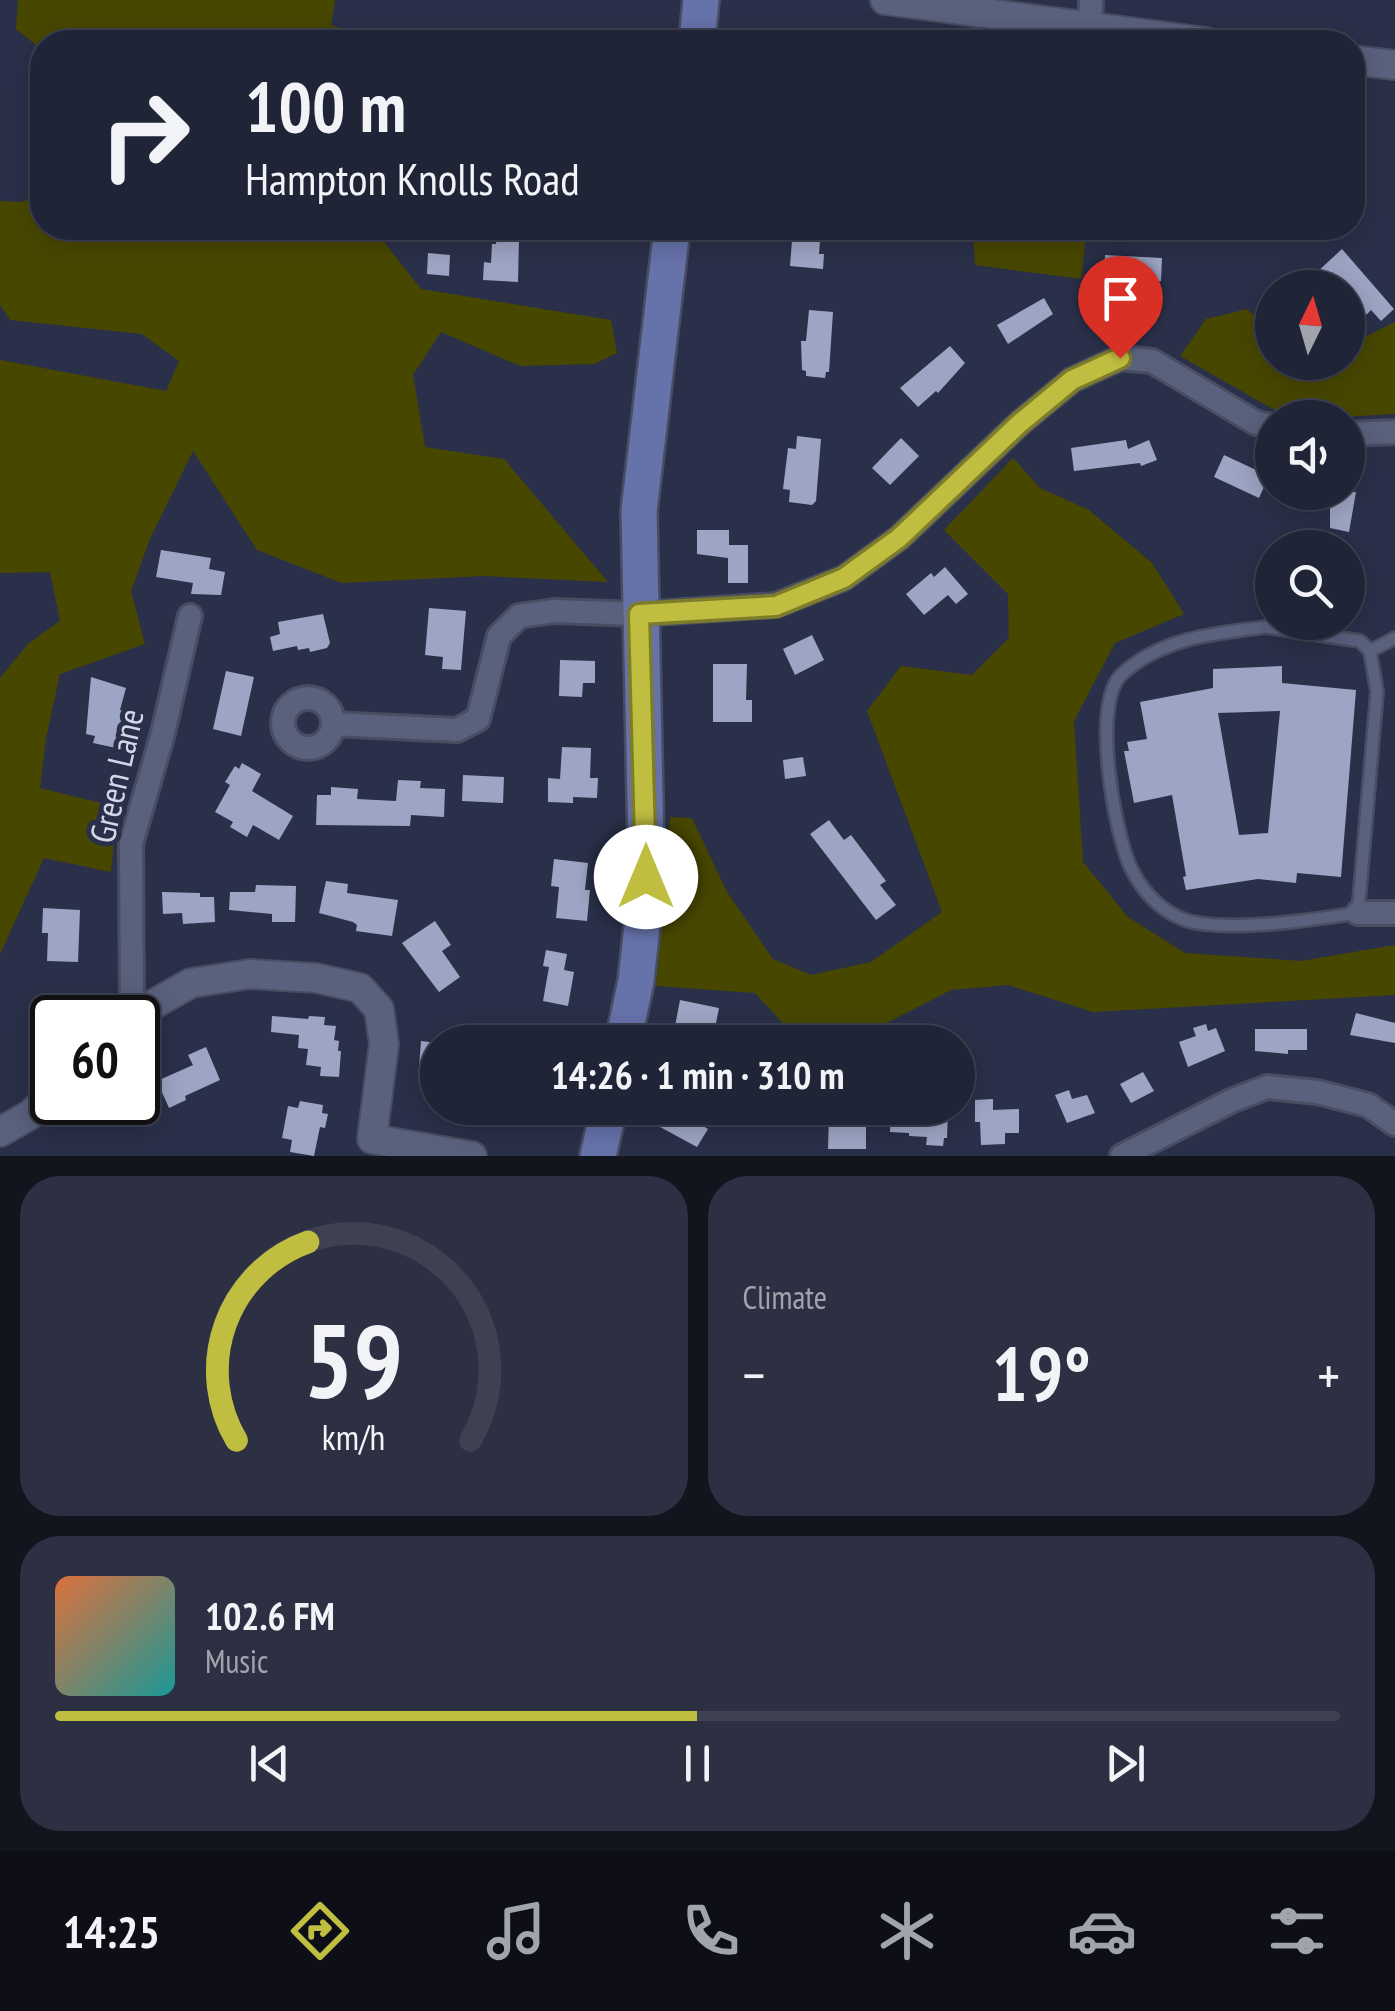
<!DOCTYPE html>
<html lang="en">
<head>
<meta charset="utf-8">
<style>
	body { margin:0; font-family:"PT Sans Narrow",sans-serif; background:#2d3042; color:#f1f3f6; height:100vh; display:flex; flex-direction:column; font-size:38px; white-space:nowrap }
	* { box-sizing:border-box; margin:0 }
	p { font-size:32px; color:#a2a4ad }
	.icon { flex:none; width:55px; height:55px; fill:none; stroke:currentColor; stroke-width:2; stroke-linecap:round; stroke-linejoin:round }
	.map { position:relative; height:1156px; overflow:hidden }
	.drawer { display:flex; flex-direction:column; gap:20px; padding:20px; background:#12141e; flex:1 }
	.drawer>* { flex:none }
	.guide { position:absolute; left:30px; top:30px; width:1335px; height:210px; border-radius:40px; box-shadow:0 5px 25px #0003,0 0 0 2px #3d4152; background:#202437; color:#f1f3f6; overflow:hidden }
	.needle { width:65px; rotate:5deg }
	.buttons { position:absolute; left:1255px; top:270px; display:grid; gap:20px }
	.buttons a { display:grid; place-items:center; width:110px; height:110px; border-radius:50%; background:#202437; box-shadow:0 5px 25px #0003,0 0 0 2px #3d4152; font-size:50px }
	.speed { position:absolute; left:30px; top:995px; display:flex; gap:20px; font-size:50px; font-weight:700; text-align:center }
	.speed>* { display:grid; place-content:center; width:130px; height:130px; border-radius:50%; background:#202437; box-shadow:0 5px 25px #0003,0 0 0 2px #3d4152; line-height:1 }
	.speed .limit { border:5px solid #111; border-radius:15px; background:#fff; color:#111 }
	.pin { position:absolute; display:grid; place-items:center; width:85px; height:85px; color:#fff; margin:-102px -42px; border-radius:50% 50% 50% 0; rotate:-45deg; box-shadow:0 0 10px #0007 }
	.pin .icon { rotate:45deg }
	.me { position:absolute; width:110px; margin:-55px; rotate:0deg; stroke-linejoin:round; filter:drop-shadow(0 0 8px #0008) }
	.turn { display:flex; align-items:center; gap:35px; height:210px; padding:0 50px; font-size:45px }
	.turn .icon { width:130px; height:130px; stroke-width:2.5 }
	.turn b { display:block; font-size:70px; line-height:85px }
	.big { font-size:75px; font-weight:700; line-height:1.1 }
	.drawer .tile { flex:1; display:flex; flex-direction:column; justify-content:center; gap:15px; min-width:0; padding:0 35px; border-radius:40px; background:#2d3042 }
	.drawer .dial { align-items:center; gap:0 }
	.dial svg { height:260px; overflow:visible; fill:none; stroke:#3d4152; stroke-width:7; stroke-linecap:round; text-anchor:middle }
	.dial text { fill:#f1f3f6; stroke:none }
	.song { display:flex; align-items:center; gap:30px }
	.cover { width:120px; height:120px; border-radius:15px; background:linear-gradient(135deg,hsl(20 70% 55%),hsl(180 70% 35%)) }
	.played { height:10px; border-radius:5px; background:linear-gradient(90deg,#bfbe41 50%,#3d4152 50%) }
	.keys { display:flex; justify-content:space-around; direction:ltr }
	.heat { display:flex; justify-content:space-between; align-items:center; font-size:55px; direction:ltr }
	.drawer .tiles { flex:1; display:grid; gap:20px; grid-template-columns:1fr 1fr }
	.tile:last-child { grid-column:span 2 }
	.trip { position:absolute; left:420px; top:1025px; width:555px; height:100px; border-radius:50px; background:#202437; box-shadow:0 5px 25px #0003,0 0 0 2px #3d4152; font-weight:700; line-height:100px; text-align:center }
	.menu { display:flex; height:160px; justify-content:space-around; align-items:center; background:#0d0e16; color:#a2a4ad }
	.menu .icon { width:70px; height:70px }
	.menu .on { color:#bfbe41 }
	.menu b { font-size:45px; color:#f1f3f6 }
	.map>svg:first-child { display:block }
</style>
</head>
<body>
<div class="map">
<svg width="1395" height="1156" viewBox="0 0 1395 1156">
	<rect width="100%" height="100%" fill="#2a3049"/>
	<g fill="#484700">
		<polygon points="18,0 335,0 331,25 365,36 412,40 42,42 42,50 16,29"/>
		<polygon points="42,192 42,228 373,228 421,289 611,320 617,353 594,364 520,366 441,332 413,375 425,447 504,459 608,582 484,576 342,583 257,550 193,451 150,539 131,591 145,644 60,674 46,738 40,788 117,807 111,872 44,858 0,954 0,678 29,643 60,621 50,572 0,573 0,360 166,391 179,361 142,334 10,320 0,305 0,201 22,202"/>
		<polygon points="973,228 1087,228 1081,279 975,265"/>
		<polygon points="1247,309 1272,332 1272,362 1348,362 1348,345 1395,322 1395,414 1323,418 1273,409 1180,356 1206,319"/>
		<polygon points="1013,458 1040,488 1089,510 1152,563 1184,614 1115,643 1074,721 1083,862 1128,917 1185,953 1301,961 1395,945 1395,995 1093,1012 1008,985 951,990 885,1024 873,1042 800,1042 755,993 656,986 670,817 692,818 727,892 773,959 811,975 871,962 942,912 867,711 901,666 972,675 1009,638 1008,594 944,530"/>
	</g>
	<g fill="#9da5c4" fill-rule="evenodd">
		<polygon points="793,228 821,228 819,254 824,254 823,269 790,266"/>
		<polygon points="497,237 519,239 518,282 483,280 484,262 491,263 492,244 496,244"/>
		<polygon points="1342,249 1394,309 1381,321 1371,310 1361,320 1348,306 1348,288 1330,288 1316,273"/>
		<polygon points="428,253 450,255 449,276 427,274"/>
		<polygon points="1105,255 1162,258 1161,281 1104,282"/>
		<polygon points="1044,298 1053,314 1008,344 997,325"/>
		<polygon points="809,310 833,312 829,372 826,372 825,378 806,376 806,371 802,370 801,341 806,341"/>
		<polygon points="950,346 965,363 938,393 936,391 918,407 900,388"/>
		<polygon points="797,436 821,439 816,501 812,505 789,502 790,490 783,489 788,448 796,449"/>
		<polygon points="901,438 919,456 890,485 872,468"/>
		<polygon points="1126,440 1128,449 1149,440 1157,460 1141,466 1140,463 1074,471 1071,448"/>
		<polygon points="1224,455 1269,476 1259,498 1214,477"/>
		<polygon points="1303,492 1356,492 1349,532 1330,528 1330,505 1302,500"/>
		<polygon points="697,530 729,530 729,545 748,545 748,583 728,583 728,558 697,554"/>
		<polygon points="161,550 211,558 209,569 225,572 221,595 191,594 193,583 156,577"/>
		<polygon points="945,567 968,594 956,604 948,595 924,615 906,594 931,573 934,577"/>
		<polygon points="429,608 466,611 461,670 442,669 443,657 425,655"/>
		<polygon points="323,614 330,643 327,648 310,652 309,648 298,650 297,646 273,651 270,637 280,634 278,622"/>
		<polygon points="812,635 824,660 795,675 783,649"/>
		<polygon points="560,660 595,661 595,683 583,683 582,697 559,696"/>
		<polygon points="713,664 747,664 746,700 752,700 752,722 713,722"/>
		<path d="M1282 666V683L1356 690 1341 877 1297 873 1296 883 1258 879 1186 890 1183 877 1186 876 1172 795 1134 803 1124 751H1129L1127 742 1147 739 1140 702 1213 688V669ZM1280 711 1268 833 1239 835 1218 713Z"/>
		<polygon points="226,671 254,677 241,736 213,729"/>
		<polygon points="91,677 126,688 120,710 125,711 116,748 93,743 95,736 86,734"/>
		<polygon points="562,747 591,748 590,778 598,778 597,798 573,797 573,803 548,802 548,778 560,779"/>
		<polygon points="803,757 806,776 785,779 783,760"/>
		<polygon points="242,763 261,774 252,791 293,816 279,840 253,825 247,837 230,827 233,822 215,812 230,785 225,782 235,766 239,769"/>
		<polygon points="463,775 504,777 503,803 462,801"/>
		<polygon points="398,780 421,781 420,788 445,789 444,817 411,815 410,826 316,825 317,795 331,795 331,787 358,789 357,799 396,801"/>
		<polygon points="829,820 844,840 851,835 886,881 880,885 896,905 876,920 810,834"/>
		<polygon points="554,859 588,863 585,890 590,890 587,921 556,918 559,887 551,886"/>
		<polygon points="326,881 348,884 347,893 398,900 392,936 356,931 357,925 353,922 319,913"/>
		<polygon points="256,885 296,886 295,922 272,922 272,914 229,910 230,892 255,892"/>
		<polygon points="162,892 200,893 200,897 214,897 215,922 183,924 182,913 163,914"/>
		<polygon points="43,908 80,910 78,962 47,961 48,933 42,933"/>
		<polygon points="435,921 451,945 442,951 460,977 439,992 402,943"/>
		<polygon points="546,950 567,954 564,970 574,972 568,1006 543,1001 549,967 543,966"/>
		<polygon points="680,1000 719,1008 713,1038 705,1036 704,1042 672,1042"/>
		<polygon points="1356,1013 1395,1023 1395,1043 1350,1035"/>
		<polygon points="272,1016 308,1019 309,1016 325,1017 324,1025 336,1026 334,1040 339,1041 338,1051 341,1051 339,1077 320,1076 321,1067 306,1065 308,1049 298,1048 299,1035 271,1032"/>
		<polygon points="1206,1024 1208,1031 1216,1028 1225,1051 1188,1067 1179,1042 1196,1036 1193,1028"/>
		<polygon points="1255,1029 1307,1029 1307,1050 1288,1050 1288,1054 1255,1051"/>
		<polygon points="421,1041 438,1043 438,1089 421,1085 422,1082 418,1081"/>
		<polygon points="206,1047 220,1080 185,1096 186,1100 169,1108 157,1081 193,1065 188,1055"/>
		<polygon points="1143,1072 1154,1091 1131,1103 1120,1084"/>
		<polygon points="1069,1090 1072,1099 1087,1095 1095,1113 1067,1123 1055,1095"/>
		<polygon points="993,1099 993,1110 1019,1109 1019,1133 1005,1133 1005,1144 981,1145 980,1122 975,1122 975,1100"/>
		<polygon points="300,1101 323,1105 322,1113 328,1114 325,1128 320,1127 314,1156 290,1152 292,1140 282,1138 288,1106 298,1108"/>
		<polygon points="90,1102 123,1102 126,1121 94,1126"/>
		<polygon points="664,1108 688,1108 686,1116 708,1129 697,1147 660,1127"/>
		<polygon points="891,1109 948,1112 947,1138 944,1138 943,1146 926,1145 927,1137 909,1136 909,1133 890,1132"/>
		<polygon points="829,1115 850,1115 850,1126 866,1127 866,1149 828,1149"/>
	</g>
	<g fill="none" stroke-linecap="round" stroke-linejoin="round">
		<g stroke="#494d62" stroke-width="16">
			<g id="service">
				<path d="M1266 627 1360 641 1370 651 1377 692 1358 913C1318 919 1211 936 1176 916 1156 906 1140 887 1130 866 1114 829 1091 703 1122 674 1161 638 1216 633 1266 627Z"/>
				<polyline points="1370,651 1395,638"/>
			</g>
		</g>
		<g stroke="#494d62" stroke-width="28">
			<g id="minor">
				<polyline points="1090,28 1091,0"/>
				<polyline points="1348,434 1395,432"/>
				<circle cx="308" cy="723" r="25"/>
				<polyline points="333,724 457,730 478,719 499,636 519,616 554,611 639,614 776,605 844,578 899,538 1020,423 1072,380 1120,358 1152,361 1256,423 1272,426"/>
				<polyline points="1358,913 1395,913"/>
				<polyline points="132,1015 131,844 163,733 190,616"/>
				<polyline points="1122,1156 1233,1100 1267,1087 1317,1092 1368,1105 1395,1124"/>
			</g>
		</g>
		<g stroke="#494d62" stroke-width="32">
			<g id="tertiary">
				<polyline points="885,0 1206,42"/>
				<polyline points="1352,60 1395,65"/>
				<polyline points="129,1018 191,983 250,974 316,978 360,988 379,1009 384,1044 372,1139 472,1156"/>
				<polyline points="0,1132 30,1115 52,1094"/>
			</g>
		</g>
		<g stroke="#494d62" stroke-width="40">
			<g id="primary">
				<polyline points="697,42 701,0"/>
				<polyline points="623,1042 636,981 644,908 646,846 639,511 672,228"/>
				<polyline points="598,1156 609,1108"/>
			</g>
		</g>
		<use href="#service" stroke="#5a617d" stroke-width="11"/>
		<use href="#minor" stroke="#5a617d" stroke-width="22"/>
		<use href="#tertiary" stroke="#5a617d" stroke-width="28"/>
		<use href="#primary" stroke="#6672aa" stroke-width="35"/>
	</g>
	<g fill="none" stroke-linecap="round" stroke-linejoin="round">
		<g stroke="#7c7c2a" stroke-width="25">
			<polyline id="route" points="646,877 639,614 776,606 844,578 899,538 1020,423 1072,380 1120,358"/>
		</g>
		<use href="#route" stroke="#bfbe41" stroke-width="18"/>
	</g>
	<g text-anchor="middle" stroke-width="10" stroke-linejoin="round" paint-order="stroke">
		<g font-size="35" fill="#d3d7e7" stroke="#2a3049">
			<text transform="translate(117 776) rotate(-77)" y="12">Green Lane</text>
		</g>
	</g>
</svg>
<div class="buttons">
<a><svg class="needle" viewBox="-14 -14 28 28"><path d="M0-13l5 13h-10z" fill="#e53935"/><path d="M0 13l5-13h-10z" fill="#a2a4ad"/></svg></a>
<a><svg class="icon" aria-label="sound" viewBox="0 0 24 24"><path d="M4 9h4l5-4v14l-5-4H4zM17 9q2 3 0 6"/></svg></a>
<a><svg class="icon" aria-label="search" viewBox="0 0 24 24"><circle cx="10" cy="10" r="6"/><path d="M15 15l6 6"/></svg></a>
</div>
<div class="speed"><div class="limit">60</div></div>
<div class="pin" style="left:1120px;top:358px;background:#d93025"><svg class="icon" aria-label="arrive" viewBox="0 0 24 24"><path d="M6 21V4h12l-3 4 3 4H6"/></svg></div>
<svg class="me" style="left:646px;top:877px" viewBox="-20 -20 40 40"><circle r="19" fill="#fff"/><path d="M0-13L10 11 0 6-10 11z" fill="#bfbe41"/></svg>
<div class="trip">14:26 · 1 min · 310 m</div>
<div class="guide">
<div class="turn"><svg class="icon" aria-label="right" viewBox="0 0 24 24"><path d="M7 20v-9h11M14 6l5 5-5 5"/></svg><div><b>100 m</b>Hampton Knolls Road</div></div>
</div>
</div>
<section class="drawer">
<div class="tiles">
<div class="tile dial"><svg viewBox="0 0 100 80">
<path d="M14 69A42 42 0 1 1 86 69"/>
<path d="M14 69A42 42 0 0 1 36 8" stroke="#bfbe41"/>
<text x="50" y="56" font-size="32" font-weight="700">59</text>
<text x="50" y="72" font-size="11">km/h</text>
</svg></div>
<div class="tile"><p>Climate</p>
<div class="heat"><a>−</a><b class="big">19°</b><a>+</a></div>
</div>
<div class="tile">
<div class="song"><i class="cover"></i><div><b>102.6 FM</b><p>Music</p></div></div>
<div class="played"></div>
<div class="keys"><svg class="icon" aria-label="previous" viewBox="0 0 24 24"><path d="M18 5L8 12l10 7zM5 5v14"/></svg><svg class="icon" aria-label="pause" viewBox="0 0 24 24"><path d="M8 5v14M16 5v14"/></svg><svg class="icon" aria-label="next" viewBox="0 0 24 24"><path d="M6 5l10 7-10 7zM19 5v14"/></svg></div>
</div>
</div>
</section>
<nav class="menu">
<b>14:25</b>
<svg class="icon on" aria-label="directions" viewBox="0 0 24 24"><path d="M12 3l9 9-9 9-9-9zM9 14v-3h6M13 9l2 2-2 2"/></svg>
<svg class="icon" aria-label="music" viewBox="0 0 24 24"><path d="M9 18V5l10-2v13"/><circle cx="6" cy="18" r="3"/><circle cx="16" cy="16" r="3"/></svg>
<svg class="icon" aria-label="phone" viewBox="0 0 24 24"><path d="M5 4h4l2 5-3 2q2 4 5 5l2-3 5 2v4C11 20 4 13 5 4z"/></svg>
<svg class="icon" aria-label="climate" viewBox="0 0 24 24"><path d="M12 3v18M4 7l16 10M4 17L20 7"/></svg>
<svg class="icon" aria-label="car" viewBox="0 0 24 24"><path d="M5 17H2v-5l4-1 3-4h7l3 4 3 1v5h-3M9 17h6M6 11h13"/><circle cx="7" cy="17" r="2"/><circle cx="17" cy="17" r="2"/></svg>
<svg class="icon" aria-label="filters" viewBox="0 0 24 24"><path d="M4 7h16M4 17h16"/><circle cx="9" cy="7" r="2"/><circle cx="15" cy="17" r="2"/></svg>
</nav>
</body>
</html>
